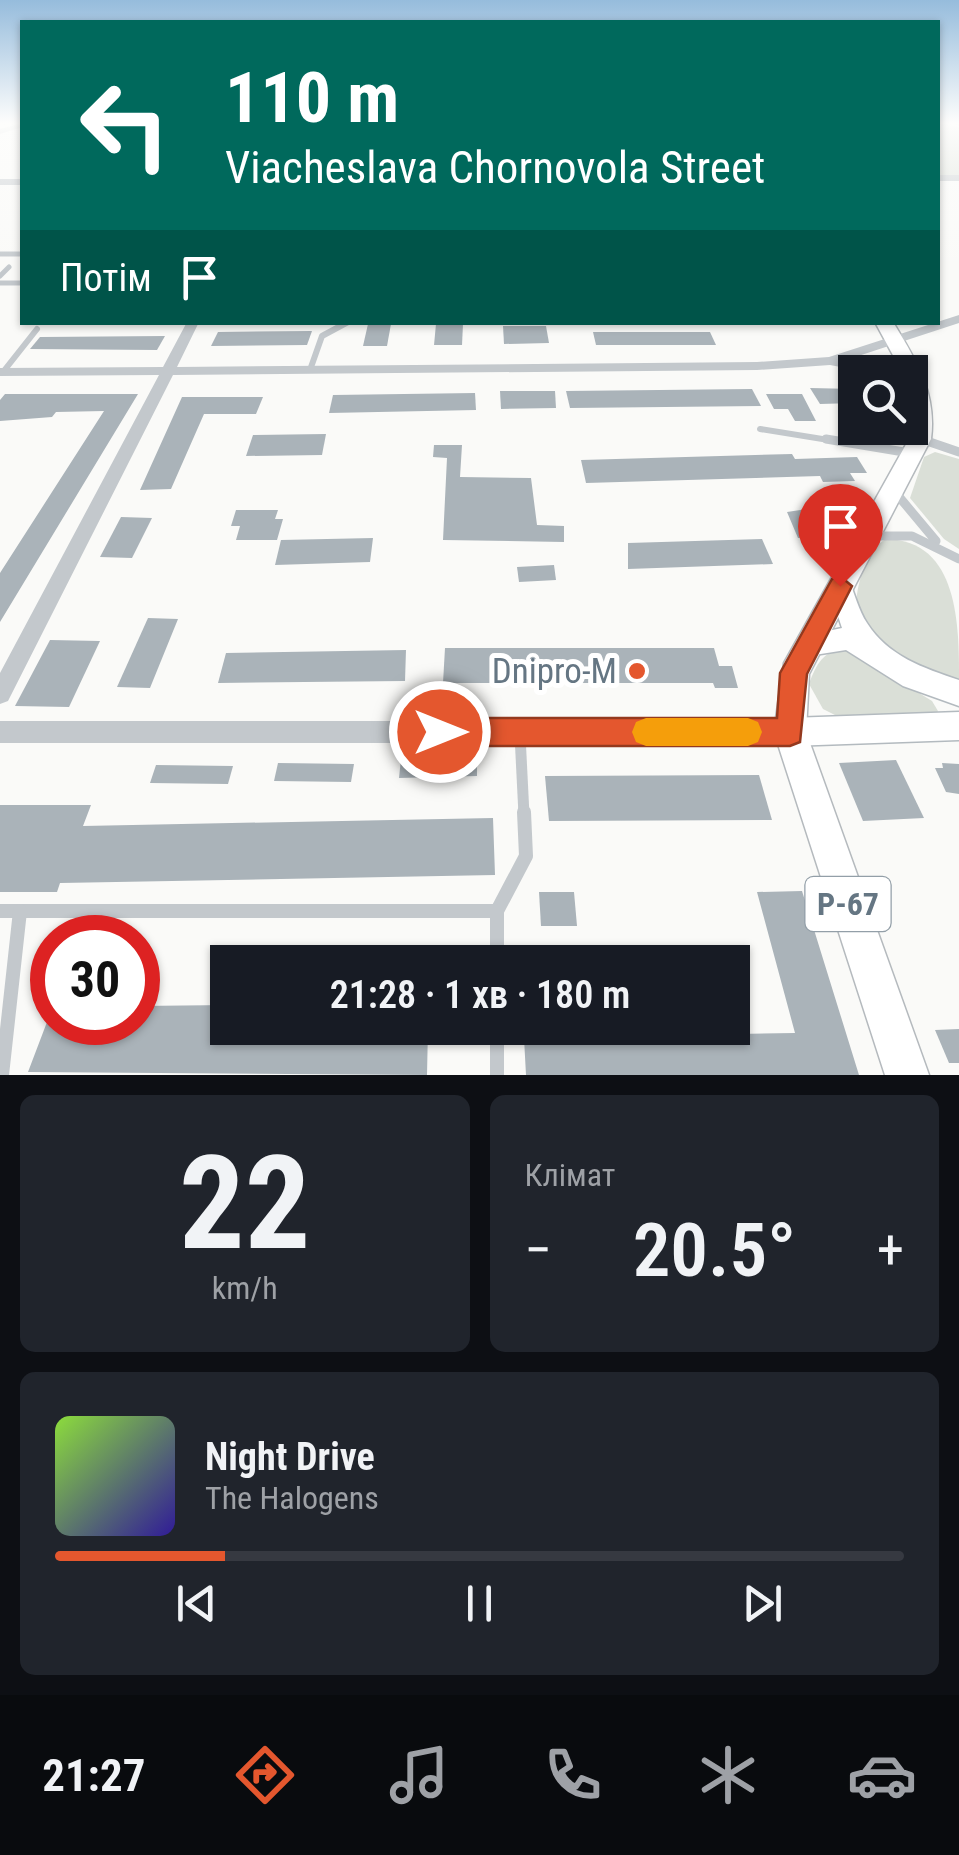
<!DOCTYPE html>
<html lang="uk">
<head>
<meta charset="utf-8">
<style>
	body { margin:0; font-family:"Roboto Condensed",sans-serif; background:#20242c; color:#f1f3f6; height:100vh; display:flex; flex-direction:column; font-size:38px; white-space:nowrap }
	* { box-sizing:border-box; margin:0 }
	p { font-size:32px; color:#9ea1a6 }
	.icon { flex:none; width:55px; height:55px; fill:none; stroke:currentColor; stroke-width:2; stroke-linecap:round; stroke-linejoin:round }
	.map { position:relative; height:1075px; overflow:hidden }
	.sheet { display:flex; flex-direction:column; gap:20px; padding:20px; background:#0d0f14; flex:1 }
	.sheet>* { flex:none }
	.banner { position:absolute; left:20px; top:20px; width:920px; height:305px; border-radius:0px; box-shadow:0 2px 8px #0004; background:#00695c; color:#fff; overflow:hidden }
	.buttons { position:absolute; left:838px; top:355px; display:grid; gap:20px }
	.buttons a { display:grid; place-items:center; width:90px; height:90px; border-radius:0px; background:#171b24; box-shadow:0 2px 8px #0004; font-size:50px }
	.speed { position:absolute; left:30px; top:915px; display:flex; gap:20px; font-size:50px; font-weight:700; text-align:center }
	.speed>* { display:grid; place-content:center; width:130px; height:130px; border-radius:50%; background:#171b24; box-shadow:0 2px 8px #0004; line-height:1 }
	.speed .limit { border:15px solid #d22; background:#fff; color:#111 }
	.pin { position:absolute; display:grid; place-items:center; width:85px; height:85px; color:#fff; margin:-102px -42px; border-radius:50% 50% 50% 0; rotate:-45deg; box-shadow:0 0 10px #0007 }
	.pin .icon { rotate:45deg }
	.me { position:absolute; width:110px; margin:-55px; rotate:90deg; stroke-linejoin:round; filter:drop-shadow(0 0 8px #0008) }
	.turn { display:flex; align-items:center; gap:35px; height:210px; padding:0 40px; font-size:45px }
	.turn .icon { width:130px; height:130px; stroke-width:2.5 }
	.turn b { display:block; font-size:70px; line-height:85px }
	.then { display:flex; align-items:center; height:95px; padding:0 40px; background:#0003; gap:20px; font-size:38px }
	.big { font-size:75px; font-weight:600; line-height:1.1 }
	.sheet .card { flex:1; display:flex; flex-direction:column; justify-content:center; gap:15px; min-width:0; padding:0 35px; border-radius:15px; background:#20242c }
	.sheet .dial { align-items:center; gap:0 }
	.dial b { font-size:130px; line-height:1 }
	.song { display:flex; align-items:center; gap:30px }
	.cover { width:120px; height:120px; border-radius:15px; background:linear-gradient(135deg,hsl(90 70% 55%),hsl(250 70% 35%)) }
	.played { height:10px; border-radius:5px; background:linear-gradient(90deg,#e4572e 20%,#363941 20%) }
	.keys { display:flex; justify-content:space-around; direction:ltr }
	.heat { display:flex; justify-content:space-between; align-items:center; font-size:55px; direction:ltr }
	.sheet .tiles { flex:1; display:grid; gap:20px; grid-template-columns:1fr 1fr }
	.card:last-child { grid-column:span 2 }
	.trip { position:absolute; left:210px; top:945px; width:540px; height:100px; border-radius:0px; background:#171b24; box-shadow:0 2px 8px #0004; font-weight:600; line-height:100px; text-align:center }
	.dock { display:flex; height:160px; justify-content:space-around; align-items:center; background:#090b0e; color:#9ea1a6 }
	.dock .icon { width:70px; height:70px }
	.dock .selected { color:#e4572e }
	.dock b { font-size:45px; color:#f1f3f6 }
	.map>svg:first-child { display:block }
</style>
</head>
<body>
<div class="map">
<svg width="959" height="1075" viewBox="0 0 959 1075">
	<rect width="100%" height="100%" fill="#fafaf8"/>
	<g fill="#dadfd7">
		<polygon points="938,123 959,127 959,177 938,177"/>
		<polygon points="935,452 959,459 959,549 944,539 910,498 924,457"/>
		<path d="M886 539C959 540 959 626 959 680 913 675 879 647 856 607 856 586 866 549 886 539Z"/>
		<path d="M846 648 932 701 938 711 935 716H837L823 709 809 684C816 664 824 650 846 648Z"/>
	</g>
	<g fill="#aab3b9">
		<polygon points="368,324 391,324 387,346 363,346"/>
		<polygon points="436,324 463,324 462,345 434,345"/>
		<polygon points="503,326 546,326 549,343 504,344"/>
		<polygon points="312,331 307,345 211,346 218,332"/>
		<polygon points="593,332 710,332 716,345 596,345"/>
		<polygon points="165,336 157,350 30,349 40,337"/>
		<polygon points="810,388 855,389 855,403 820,404"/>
		<polygon points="752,389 761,406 570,408 566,391"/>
		<polygon points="500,391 555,391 556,408 501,409"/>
		<polygon points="475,393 476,410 329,413 333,395"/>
		<polygon points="5,394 138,394 0,622 0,573 104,411 56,412 52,417 0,421 0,400"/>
		<polygon points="766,394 802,394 816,421 795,421 788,409 774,409"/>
		<polygon points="182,397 263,397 256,414 204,414 171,489 140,490"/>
		<polygon points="326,434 322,455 246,456 253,435"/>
		<polygon points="434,445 462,445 460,477 531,478 537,525 564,526 564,542 443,540 447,458 433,457"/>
		<polygon points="792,454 795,459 857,457 867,473 850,473 855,481 823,482 820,476 586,483 581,460"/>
		<polygon points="807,509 833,515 829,527 836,536 798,538 787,512"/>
		<polygon points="236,510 278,510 275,519 283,519 277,540 236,540 240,526 231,526"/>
		<polygon points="121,517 152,518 132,558 100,557"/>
		<polygon points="373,538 370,562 275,565 281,540"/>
		<polygon points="762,539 773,564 628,569 628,543"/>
		<polygon points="554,565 556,580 519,582 517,567"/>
		<polygon points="148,618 178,619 150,688 117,687"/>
		<polygon points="50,640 100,641 69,707 15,706"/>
		<polygon points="445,648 714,648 719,666 732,666 738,688 715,688 713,683 443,683"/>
		<polygon points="406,650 405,681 218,683 226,653"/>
		<polygon points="477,757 477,776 399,778 401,759"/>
		<polygon points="896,760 924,818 863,821 839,763"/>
		<polygon points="278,763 354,764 351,782 274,781"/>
		<polygon points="942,763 959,764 959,794 946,792 935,768 943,768"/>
		<polygon points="156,765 233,766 228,784 150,783"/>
		<polygon points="759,775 772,820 549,821 545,776"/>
		<polygon points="0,805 91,805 83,826 493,818 495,875 60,883 57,892 0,892"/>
		<polygon points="802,891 859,1075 526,1075 524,1038 795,1033 757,892"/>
		<polygon points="539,892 574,892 577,926 541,926"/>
		<polygon points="228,1005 228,1028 428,1028 427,1075 28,1072 47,1022 138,1022 138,1006"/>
		<polygon points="959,1029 959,1063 949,1063 935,1030"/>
	</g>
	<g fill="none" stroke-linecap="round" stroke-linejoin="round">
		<g stroke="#b3babf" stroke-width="3">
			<g id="secondary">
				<path d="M840 576 848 579C855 593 858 610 867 623 888 656 923 668 959 680V706L903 686 846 650 808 656 799 653 795 645 799 637 842 628 828 586 832 579Z"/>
				<polygon points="959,712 959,740 790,746 780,742 776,732 780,722 790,718"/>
			</g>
		</g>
		<g stroke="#b5babe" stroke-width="3">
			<path id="primary" d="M875 322H893C916 360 937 393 931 439L809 674 806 732 929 1075H885L774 732 784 663 909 439 910 372H902Z"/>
		</g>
		<g stroke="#c3c8cc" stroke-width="5">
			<polyline points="0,254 22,254"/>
			<polyline points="0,276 9,267"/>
			<polyline points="0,283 22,283"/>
		</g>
		<g stroke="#c3c8cc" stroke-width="6">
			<polyline points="310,370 322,336 348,322"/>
			<polyline points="3,372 37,329"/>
			<polyline points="760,429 841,442"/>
			<polyline points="920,439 929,442"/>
		</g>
		<g stroke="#c3c8cc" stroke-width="9">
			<polyline points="826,439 910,453"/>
			<polyline points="921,439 959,452"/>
			<polyline points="895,492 936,541"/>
			<polyline points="873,536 912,536 959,559"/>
		</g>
		<polyline stroke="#c3c8cc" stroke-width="11" points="520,735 524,815"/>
		<g stroke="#c3c8cc" stroke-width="14">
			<polyline points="0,911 497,911 526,856 524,812"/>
			<polyline points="497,911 497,962"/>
			<polyline points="497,1028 497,1075"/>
			<polyline points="2,1075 20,911"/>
		</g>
		<g fill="#c3c8cc" fill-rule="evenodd">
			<polygon points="22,123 22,127 0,134 0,129"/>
			<polygon points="953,123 959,123 959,126"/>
			<rect x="938" y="175" width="21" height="6"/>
			<rect x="0" y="179" width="22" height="6"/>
			<polygon points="959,315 959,323 846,360 890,369 891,372 867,372 830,365 757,370 173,375 8,701 0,704 0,673 159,375 0,376 0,368 163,367 187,322 199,322 177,367 757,362 829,357"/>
			<polygon points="0,721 790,721 798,724 801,732 798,740 790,743 0,743"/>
		</g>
		<use href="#secondary" fill="#fff" fill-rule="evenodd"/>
		<use href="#primary" fill="#fff" fill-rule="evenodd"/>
	</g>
	<linearGradient id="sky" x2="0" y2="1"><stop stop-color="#96bcdc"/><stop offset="0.45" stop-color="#fdfdfc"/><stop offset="1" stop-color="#fdfdfc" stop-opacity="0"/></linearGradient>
	<rect width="959" height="273" fill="url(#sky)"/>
	<polygon fill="#e4572e" stroke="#94391e" stroke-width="2.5" points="840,576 852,586 807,674 800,742 790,746 440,746 430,742 425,732 430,722 440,718 777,718 780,673 832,579"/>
	<polygon fill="#f59e0b" points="646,718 748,718 758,722 762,732 758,742 748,746 646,746 636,742 632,732 636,722"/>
	<circle fill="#e4572e" stroke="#fff" stroke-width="4" cx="637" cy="671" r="10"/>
	<g text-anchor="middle" stroke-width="10" stroke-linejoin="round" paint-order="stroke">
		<rect fill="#fff" stroke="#939fa8" stroke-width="2.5" x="805.5" y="877" width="85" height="54" rx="8"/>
		<g font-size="32" font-weight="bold" fill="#657683">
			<text x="848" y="915">Р-67</text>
		</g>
		<g font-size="35" fill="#657683" stroke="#fff" text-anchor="end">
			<text x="617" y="683">Dnipro-M</text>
		</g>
	</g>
</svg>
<div class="buttons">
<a><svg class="icon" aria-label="search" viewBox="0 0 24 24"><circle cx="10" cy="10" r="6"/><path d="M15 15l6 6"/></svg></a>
</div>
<div class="speed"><div class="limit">30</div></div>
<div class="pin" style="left:840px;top:586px;background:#d93025"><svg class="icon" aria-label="arrive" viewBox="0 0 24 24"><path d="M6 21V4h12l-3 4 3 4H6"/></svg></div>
<svg class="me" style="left:440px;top:732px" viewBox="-20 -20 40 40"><circle r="17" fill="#e4572e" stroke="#fff" stroke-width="3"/><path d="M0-11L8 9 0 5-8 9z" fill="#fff"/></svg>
<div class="trip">21:28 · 1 хв · 180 m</div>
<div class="banner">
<div class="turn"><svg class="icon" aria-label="left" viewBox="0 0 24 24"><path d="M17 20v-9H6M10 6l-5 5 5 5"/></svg><div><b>110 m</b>Viacheslava Chornovola Street</div></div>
<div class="then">Потім<svg class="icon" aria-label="arrive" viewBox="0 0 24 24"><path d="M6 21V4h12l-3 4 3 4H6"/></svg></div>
</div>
</div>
<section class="sheet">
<div class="tiles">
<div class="card dial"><b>22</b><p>km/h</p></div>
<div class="card"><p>Клімат</p>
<div class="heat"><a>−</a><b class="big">20.5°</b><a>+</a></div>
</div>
<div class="card">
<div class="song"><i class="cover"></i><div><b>Night Drive</b><p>The Halogens</p></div></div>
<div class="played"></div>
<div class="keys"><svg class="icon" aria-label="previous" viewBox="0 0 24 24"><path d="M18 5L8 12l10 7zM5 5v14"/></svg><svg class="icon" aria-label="pause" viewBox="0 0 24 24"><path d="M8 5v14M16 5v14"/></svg><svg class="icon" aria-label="next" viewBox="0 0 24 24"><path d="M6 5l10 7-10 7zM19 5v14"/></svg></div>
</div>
</div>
</section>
<nav class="dock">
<b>21:27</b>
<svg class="icon selected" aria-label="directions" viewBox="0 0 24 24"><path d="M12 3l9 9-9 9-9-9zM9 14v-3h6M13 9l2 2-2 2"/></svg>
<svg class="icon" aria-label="music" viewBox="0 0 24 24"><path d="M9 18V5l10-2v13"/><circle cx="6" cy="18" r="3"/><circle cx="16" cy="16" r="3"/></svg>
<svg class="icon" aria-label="phone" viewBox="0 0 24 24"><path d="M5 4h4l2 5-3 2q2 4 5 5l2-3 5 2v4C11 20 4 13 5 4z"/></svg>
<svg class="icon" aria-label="climate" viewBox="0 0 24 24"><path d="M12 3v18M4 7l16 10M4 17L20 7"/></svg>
<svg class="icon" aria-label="car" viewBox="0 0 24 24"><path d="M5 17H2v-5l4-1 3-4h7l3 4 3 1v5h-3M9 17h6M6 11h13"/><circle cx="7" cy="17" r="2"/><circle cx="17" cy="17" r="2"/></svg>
</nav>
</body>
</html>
